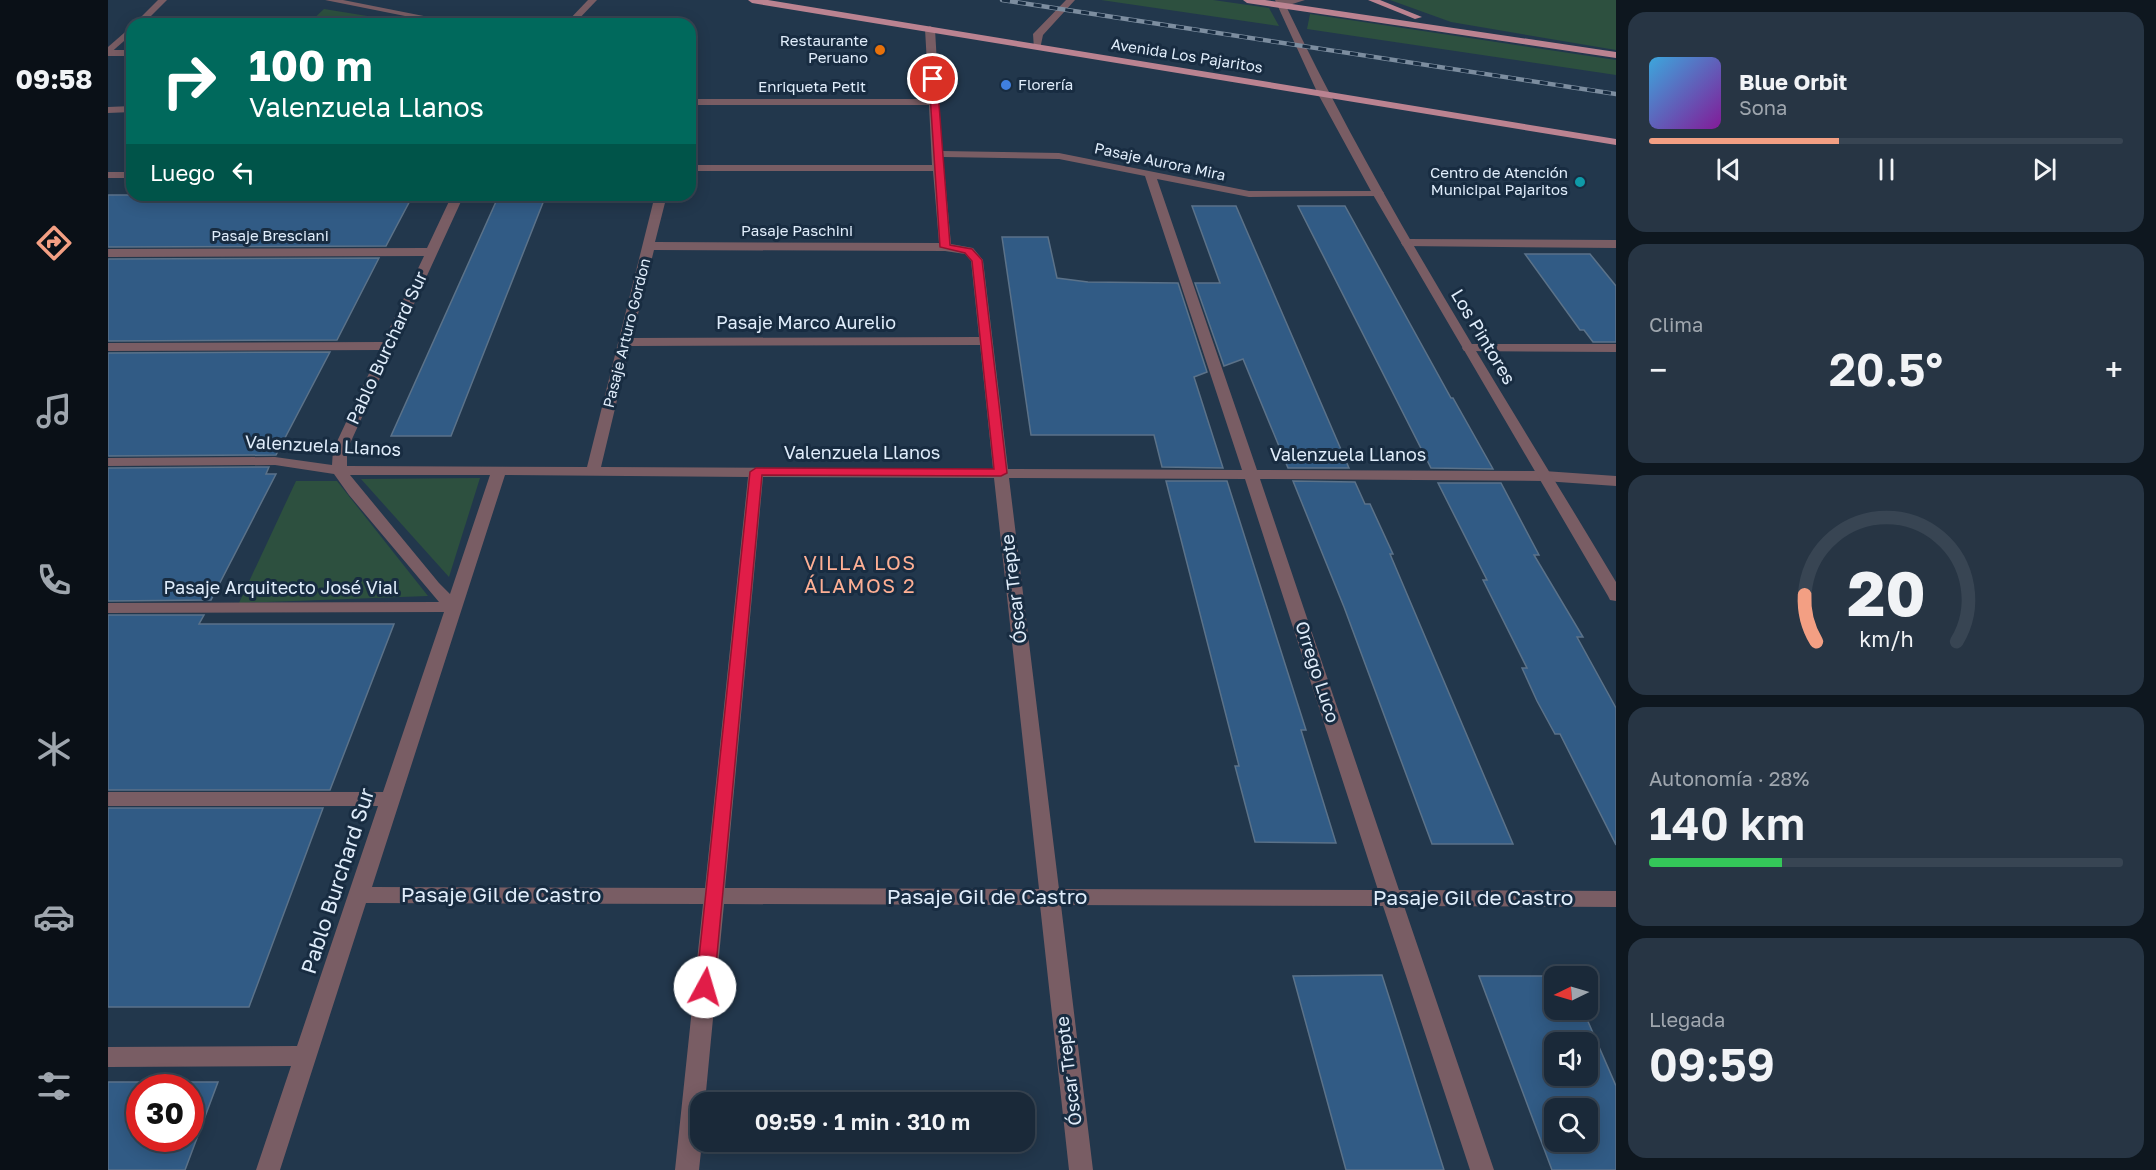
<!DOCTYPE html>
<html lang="es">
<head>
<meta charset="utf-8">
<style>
	body { margin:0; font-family:"Golos Text",sans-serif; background:#273544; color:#f1f3f6; height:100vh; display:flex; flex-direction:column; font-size:22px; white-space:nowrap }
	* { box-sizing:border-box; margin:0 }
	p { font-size:20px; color:#9fa6ae }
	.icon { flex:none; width:33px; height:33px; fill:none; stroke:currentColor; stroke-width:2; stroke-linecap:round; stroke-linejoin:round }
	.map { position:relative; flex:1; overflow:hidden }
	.drawer { display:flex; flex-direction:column; gap:12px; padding:12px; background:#0e171f; width:540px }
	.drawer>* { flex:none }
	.top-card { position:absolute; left:18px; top:18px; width:570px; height:183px; border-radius:18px; box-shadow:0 3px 15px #0003,0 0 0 2px #384553; background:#00695c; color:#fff; overflow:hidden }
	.needle { width:39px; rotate:265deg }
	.controls { position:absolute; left:1436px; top:966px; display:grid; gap:12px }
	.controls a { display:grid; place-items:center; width:54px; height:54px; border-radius:12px; background:#1a2939; box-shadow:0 3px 15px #0003,0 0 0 2px #384553; font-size:30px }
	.speed { position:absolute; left:18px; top:1074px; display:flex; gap:12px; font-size:30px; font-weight:700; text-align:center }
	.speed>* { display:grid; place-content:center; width:78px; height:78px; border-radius:50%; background:#1a2939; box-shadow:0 3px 15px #0003,0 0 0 2px #384553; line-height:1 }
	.speed .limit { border:9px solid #d22; background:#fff; color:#111 }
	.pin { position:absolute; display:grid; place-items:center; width:51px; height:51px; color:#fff; margin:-26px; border:3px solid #fff; border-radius:50%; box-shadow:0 2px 6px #0007 }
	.me { position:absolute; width:66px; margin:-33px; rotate:6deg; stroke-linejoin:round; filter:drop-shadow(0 0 4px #0008) }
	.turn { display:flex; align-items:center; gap:21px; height:126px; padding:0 24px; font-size:27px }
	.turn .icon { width:78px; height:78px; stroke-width:2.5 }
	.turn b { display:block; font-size:42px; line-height:51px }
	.then { display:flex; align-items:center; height:57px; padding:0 24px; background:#0003; gap:12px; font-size:22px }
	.big { font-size:45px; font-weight:600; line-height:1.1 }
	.drawer .card { flex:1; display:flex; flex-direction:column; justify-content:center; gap:9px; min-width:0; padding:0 21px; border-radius:18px; background:#273544 }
	.drawer .dial { align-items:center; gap:0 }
	.dial svg { height:156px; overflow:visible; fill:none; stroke:#384553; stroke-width:7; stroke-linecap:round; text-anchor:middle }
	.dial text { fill:#f1f3f6; stroke:none }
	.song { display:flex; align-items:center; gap:18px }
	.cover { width:72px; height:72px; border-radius:9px; background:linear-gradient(135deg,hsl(200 70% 55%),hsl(290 70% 35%)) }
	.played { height:6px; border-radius:3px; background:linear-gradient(90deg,#f39f83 40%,#384553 40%) }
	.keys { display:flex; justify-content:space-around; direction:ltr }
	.heat { display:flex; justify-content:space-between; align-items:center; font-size:33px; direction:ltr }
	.charge { height:9px; border-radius:4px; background:linear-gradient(90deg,#34c759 28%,#384553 0) }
	.trip { position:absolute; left:582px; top:1092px; width:345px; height:60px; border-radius:18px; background:#1a2939; box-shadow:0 3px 15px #0003,0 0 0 2px #384553; font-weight:600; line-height:60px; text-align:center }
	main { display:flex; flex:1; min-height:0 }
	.dock { display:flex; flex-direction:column; width:108px; justify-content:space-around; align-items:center; background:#0a1017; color:#9fa6ae }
	.dock .icon { width:42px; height:42px }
	.dock .on { color:#f39f83 }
	.dock b { font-size:27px; color:#f1f3f6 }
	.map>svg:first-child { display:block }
</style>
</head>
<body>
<main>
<nav class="dock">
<b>09:58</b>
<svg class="icon on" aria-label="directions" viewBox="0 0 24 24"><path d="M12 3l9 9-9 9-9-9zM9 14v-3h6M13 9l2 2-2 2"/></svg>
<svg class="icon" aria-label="music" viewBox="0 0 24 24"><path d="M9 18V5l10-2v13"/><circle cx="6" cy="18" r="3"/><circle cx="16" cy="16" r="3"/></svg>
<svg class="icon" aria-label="phone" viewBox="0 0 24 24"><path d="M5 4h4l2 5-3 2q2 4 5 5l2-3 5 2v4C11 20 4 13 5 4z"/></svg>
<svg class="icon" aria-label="climate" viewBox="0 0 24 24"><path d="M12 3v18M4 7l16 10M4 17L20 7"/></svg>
<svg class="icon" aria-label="car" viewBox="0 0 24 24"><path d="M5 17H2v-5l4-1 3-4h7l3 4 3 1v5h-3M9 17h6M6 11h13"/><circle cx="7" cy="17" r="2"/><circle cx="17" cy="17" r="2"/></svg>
<svg class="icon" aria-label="filters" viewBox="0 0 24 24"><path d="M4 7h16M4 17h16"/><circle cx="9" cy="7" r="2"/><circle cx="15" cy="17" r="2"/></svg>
</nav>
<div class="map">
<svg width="1508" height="1170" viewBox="0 0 1508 1170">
	<rect width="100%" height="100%" fill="#22374c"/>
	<g fill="#2d503f">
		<polygon points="993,0 1105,0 1161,8 1171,26"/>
		<polygon points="1282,0 1508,0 1508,50 1343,22"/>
		<polygon points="216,9 309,24 200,24"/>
		<polygon points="1202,14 1508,60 1508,75 1199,29"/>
		<polygon points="372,478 341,577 253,479"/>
		<polygon points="188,481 229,481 320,596 131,603"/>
	</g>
	<g fill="#315b85" stroke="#5b7289" stroke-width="1.5" fill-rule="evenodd">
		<polygon points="0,195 305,195 278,246 0,247"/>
		<polygon points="391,195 438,195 343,436 283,436"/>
		<polygon points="1084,206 1128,206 1241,468 1180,468 1135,359 1116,366 1087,283 1112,283"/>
		<polygon points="1190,206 1237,206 1343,398 1345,398 1385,469 1323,468"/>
		<polygon points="894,237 940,237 949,278 980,282 1070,283 1099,372 1086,377 1115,468 1054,467 1046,435 923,435"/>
		<polygon points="1417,254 1482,254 1508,286 1508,342 1485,342 1476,330 1472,330"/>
		<polygon points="271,258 229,340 0,341 0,259"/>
		<polygon points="222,352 168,455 0,456 0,353"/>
		<polygon points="161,467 158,474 168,474 103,600 0,601 0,468"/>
		<polygon points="1058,481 1119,481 1198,730 1193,730 1228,843 1147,842 1127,766 1131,766"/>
		<polygon points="1185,481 1247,482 1257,504 1262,504 1285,554 1282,554 1405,844 1324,844 1236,607"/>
		<polygon points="1330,483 1393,483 1431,555 1426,555 1475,637 1469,637 1508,708 1508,845 1452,734 1447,734 1429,701 1414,668 1419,668 1375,580 1379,580"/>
		<polygon points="0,615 96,615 91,624 286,624 222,790 0,790"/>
		<polygon points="0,808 215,808 141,1007 0,1007"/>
		<polygon points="1274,975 1290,1025 1336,1170 1238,1170 1185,976"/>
		<path d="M1371 976H1460H1446V1010H1475L1508 1086V1170H1444ZM1446 1042H1479V1076H1446ZM1446 1108H1479V1142H1446Z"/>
		<path d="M0 1082H110L77 1170H0ZM32 1088H82V1138H32Z"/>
	</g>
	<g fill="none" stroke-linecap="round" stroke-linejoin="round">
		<g fill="#795d64" fill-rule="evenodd">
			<polygon points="217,0 235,0 356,24 337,24"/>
			<polygon points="480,0 489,0 466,24 457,24"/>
			<path d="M822 26 827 29 834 151 951 153 1141 191H1274L1276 193 1270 196 1141 197 1049 179 1149 470 1436 471 1508 476V486L1436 481 1152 479 1291 890 1508 891V907L1296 906 1386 1170H1362L1275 906 953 905 985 1170H961L932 905 616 904 597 1102H592L594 1142 591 1170H567L595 904 258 903 172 1170H148L183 1066 0 1067V1047L189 1046 270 806H0V792H275L336 612 0 613V603L331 602 241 495 226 474 167 465 0 466V458L167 457 224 465 225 450 272 350 0 351V343L275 342 316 256 0 257V249L319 248 344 195H356L239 450V466L479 467 547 195H559L547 242 831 243 825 171H582V165H824L821 105H582V99H821L817 29ZM835 157 951 159 1037 176 1134 470 900 469 875 260 865 248 843 244ZM546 250 837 251 857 254 863 261 871 337 524 338ZM872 345 885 469 493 467 522 346ZM242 475H382L342 594 331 583ZM397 475 640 477 597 888 264 887ZM655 477 886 478 931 889 617 888ZM901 478 1137 479 1270 890 951 889Z"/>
			<rect x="0" y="50" width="24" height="6"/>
			<polygon points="585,59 590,62 587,76 582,79 582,60"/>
			<polygon points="24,106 24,112 0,113 0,107"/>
			<rect x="0" y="172" width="24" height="6"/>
			<polygon points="1299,239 1508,240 1508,248 1295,246 1293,243"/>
			<polygon points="1361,344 1508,344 1508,352 1356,351 1354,348 1356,345"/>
		</g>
		<g fill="#795d64" fill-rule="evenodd">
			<polygon points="50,0 59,0 35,24 26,24"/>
			<polygon points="958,0 967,0 935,35 932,49 926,49 925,34"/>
			<path d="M1167 0H1197L1178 6C1273 205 1395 393 1508 582V601L1502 600 1500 596 1264 193 1210 94Z"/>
			<polygon points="24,26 24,34 0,55 0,47"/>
		</g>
		<g fill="#bb8391" fill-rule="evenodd">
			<polygon points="640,0 660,0 1508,139 1508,145 644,3"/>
			<polygon points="1135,0 1157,0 1508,52 1508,58 1139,3"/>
			<polygon points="1260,0 1272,0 1314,17 1307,19"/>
		</g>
		<g stroke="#7c8d9f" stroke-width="4.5">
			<polyline id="rail" points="894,0 1508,94"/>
		</g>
		<use href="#rail" stroke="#182c41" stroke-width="3" stroke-dasharray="8" stroke-linecap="butt"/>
	</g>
	<polygon fill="#e11d48" stroke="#92132f" stroke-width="1.5" points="825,77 829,79 842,245 864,249 874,260 899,473 893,476 654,475 606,987 603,992 597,994 590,992 588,987 642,472 648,468 886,469 864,261 857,253 832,247 821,79"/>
	<circle fill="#e8710a" stroke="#182c41" stroke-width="2" cx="772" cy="50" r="6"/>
	<circle fill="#3f7fe0" stroke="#182c41" stroke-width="2" cx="898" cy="85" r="6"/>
	<circle fill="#0f9aa8" stroke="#182c41" stroke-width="2" cx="1472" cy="182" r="6"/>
	<g text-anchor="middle" stroke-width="6" stroke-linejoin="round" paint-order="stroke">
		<g font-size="15" fill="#e0edfb" stroke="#182c41" text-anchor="end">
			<text x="760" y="46">Restaurante<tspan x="760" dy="17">Peruano</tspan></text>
			<text x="910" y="90" text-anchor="start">Florería</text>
			<text x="1460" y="178">Centro de Atención<tspan x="1460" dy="17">Municipal Pajaritos</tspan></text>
		</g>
		<g font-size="15" fill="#e0edfb" stroke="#182c41">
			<text transform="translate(1079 56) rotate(9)" y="5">Avenida Los Pajaritos</text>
			<text x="704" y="92">Enriqueta Petit</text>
			<text transform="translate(1052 162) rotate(12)" y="5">Pasaje Aurora Mira</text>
			<text x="689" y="236">Pasaje Paschini</text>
			<text x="162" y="241">Pasaje Bresciani</text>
			<text transform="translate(519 333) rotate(-76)" y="5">Pasaje Arturo Gordon</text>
		</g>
		<g font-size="18" fill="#e0edfb" stroke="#182c41">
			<text x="698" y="329">Pasaje Marco Aurelio</text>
			<text transform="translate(1375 337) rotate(59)" y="6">Los Pintores</text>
			<text transform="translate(279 348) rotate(-65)" y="6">Pablo Burchard Sur</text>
			<text transform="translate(215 446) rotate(3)" y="6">Valenzuela Llanos</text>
			<text x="754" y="459">Valenzuela Llanos</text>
			<text x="1240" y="461">Valenzuela Llanos</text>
			<text x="173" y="594">Pasaje Arquitecto José Vial</text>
			<text transform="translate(906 589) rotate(-97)" y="6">Óscar Trepte</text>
			<text transform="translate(1209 672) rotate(72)" y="6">Orrego Luco</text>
			<text transform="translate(961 1071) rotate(-97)" y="6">Óscar Trepte</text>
		</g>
		<g font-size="20" letter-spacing="1.5" fill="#feaf94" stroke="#182c41">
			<text x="752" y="570">VILLA LOS<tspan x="752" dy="23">ÁLAMOS 2</tspan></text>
		</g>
		<g font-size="21" fill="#e0edfb" stroke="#182c41">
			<text transform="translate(230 881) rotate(-72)" y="7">Pablo Burchard Sur</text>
			<text x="393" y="902">Pasaje Gil de Castro</text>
			<text x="879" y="904">Pasaje Gil de Castro</text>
			<text x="1365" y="905">Pasaje Gil de Castro</text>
		</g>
	</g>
</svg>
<div class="controls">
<a><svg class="needle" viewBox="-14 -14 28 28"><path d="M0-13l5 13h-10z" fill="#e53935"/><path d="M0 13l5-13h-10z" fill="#9fa6ae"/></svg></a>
<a><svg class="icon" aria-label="sound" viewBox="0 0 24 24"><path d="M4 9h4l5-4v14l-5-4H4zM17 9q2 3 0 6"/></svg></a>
<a><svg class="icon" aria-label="search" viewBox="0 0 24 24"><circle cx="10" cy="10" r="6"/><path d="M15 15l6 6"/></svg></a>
</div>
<div class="speed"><div class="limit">30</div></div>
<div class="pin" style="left:825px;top:79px;background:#d93025"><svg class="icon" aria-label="arrive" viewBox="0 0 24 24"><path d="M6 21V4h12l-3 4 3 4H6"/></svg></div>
<svg class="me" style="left:597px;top:987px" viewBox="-20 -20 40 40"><circle r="19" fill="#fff"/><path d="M0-13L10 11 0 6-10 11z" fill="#e11d48"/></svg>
<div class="trip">09:59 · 1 min · 310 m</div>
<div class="top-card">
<div class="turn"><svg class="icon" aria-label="right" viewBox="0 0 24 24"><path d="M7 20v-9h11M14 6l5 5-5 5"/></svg><div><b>100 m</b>Valenzuela Llanos</div></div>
<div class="then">Luego<svg class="icon" aria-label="left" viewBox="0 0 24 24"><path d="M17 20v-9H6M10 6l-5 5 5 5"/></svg></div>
</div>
</div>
<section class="drawer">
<div class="card">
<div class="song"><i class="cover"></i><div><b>Blue Orbit</b><p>Sona</p></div></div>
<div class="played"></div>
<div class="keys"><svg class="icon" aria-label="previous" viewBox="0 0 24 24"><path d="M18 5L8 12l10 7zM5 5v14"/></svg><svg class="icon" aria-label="pause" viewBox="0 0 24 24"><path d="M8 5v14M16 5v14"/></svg><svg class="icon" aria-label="next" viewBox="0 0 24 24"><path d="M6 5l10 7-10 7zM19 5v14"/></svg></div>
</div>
<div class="card"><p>Clima</p>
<div class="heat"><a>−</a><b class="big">20.5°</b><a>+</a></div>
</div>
<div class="card dial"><svg viewBox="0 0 100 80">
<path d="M14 69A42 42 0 1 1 86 69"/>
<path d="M14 69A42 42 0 0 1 8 45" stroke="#f39f83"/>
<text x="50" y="56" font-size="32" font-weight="700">20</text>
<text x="50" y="72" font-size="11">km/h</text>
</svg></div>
<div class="card"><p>Autonomía · 28%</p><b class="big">140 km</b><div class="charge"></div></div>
<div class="card"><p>Llegada</p><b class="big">09:59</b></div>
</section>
</main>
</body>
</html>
